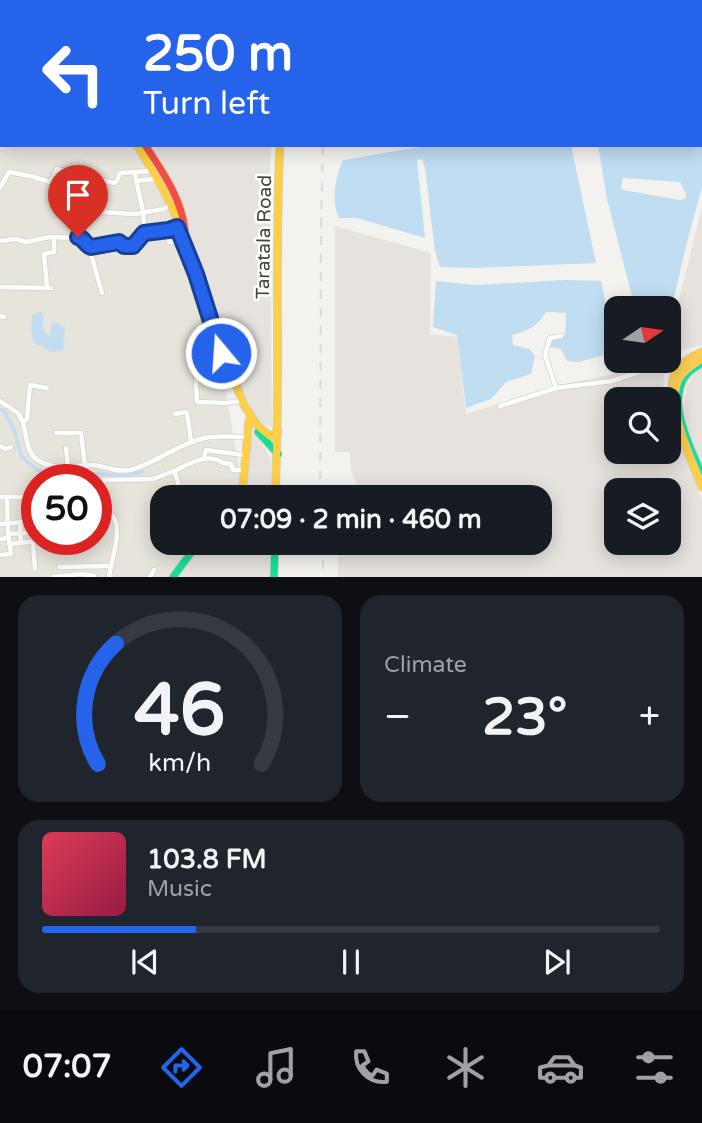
<!DOCTYPE html>
<html lang="en">
<head>
<meta charset="utf-8">
<style>
	body { margin:0; font-family:"Varela Round",sans-serif; background:#20242c; color:#f1f3f6; height:100vh; display:flex; flex-direction:column; font-size:26px; white-space:nowrap }
	* { box-sizing:border-box; margin:0 }
	p { font-size:23px; color:#9ea1a6 }
	.icon { flex:none; width:38px; height:38px; fill:none; stroke:currentColor; stroke-width:2; stroke-linecap:round; stroke-linejoin:round }
	.map { position:relative; height:577px; overflow:hidden }
	.drawer { display:flex; flex-direction:column; gap:18px; padding:18px; background:#0d0f14; flex:1 }
	.drawer>* { flex:none }
	.guide { position:absolute; left:0px; top:0px; width:704px; height:147px; box-shadow:0 4px 18px #0003; background:#2563eb; color:#fff; overflow:hidden }
	.needle { width:46px; rotate:77deg }
	.controls { position:absolute; left:604px; top:296px; display:grid; gap:14px }
	.controls a { display:grid; place-items:center; width:77px; height:77px; border-radius:14px; background:#171b24; box-shadow:0 4px 18px #0003; font-size:35px }
	.speed { position:absolute; left:21px; top:464px; display:flex; gap:14px; font-size:35px; font-weight:700; text-align:center }
	.speed>* { display:grid; place-content:center; width:91px; height:91px; border-radius:50%; background:#171b24; box-shadow:0 4px 18px #0003; line-height:1 }
	.speed .limit { border:10px solid #d22; background:#fff; color:#111 }
	.pin { position:absolute; display:grid; place-items:center; width:60px; height:60px; color:#fff; margin:-72px -30px; border-radius:50% 50% 50% 0; rotate:-45deg; box-shadow:0 0 7px #0007 }
	.pin .icon { rotate:45deg }
	.me { position:absolute; width:77px; margin:-38px; rotate:342deg; stroke-linejoin:round; filter:drop-shadow(0 0 5px #0008) }
	.turn { display:flex; align-items:center; gap:24px; height:147px; padding:0 28px; font-size:32px }
	.turn .icon { width:91px; height:91px; stroke-width:2.5 }
	.turn b { display:block; font-size:49px; line-height:60px }
	.big { font-size:52px; font-weight:700; line-height:1.1 }
	.drawer .widget { flex:1; display:flex; flex-direction:column; justify-content:center; gap:10px; min-width:0; padding:0 24px; border-radius:21px; background:#20242c }
	.drawer .dial { align-items:center; gap:0 }
	.dial svg { height:182px; overflow:visible; fill:none; stroke:#363941; stroke-width:7; stroke-linecap:round; text-anchor:middle }
	.dial text { fill:#f1f3f6; stroke:none }
	.song { display:flex; align-items:center; gap:21px }
	.cover { width:84px; height:84px; border-radius:10px; background:linear-gradient(135deg,hsl(350 70% 55%),hsl(340 70% 35%)) }
	.played { height:7px; border-radius:4px; background:linear-gradient(90deg,#2563eb 25%,#363941 25%) }
	.keys { display:flex; justify-content:space-around; direction:ltr }
	.heat { display:flex; justify-content:space-between; align-items:center; font-size:38px; direction:ltr }
	.drawer .tiles { flex:1; display:grid; gap:18px; grid-template-columns:1fr 1fr }
	.widget:last-child { grid-column:span 2 }
	.trip { position:absolute; left:150px; top:485px; width:402px; height:70px; border-radius:21px; background:#171b24; box-shadow:0 4px 18px #0003; font-weight:700; line-height:70px; text-align:center }
	.menu { display:flex; height:112px; justify-content:space-around; align-items:center; background:#090b0e; color:#9ea1a6 }
	.menu .icon { width:49px; height:49px }
	.menu .active { color:#2563eb }
	.menu b { font-size:32px; color:#f1f3f6 }
	.map>svg:first-child { display:block }
</style>
</head>
<body>
<div class="map">
<svg width="702" height="577" viewBox="0 0 702 577">
	<rect width="100%" height="100%" fill="#f4f2ee"/>
	<path fill="#e7e4dc" fill-rule="evenodd" d="M0 0H284L283 2H2V145H171L207 202 217 342 243 489 241 497H163V542L230 543 222 577H0ZM37 480H96V539H37Z"/>
	<g fill="#e6e2de" fill-rule="evenodd">
		<polygon points="48,0 312,0 311,2 49,2"/>
		<polygon points="149,145 272,145 270,165 272,427 262,424 253,413 242,389 180,204 161,163"/>
		<polygon points="702,207 702,345 673,353 674,320"/>
		<path d="M335 226 431 253 430 334 457 337 466 414 556 386 665 363 663 399H616V452H668L669 412 702 500V577H338V559L343 543 541 542V497H354L357 484 351 472 350 452H335ZM616 490H668V542H616Z"/>
		<polygon points="702,368 702,467 687,427 684,412 686,387 694,374"/>
		<polygon points="255,433 271,458 272,497 243,497 247,492 251,436"/>
		<polygon points="208,542 271,543 271,577 181,577"/>
	</g>
	<g fill="#c0ddf1" fill-rule="evenodd">
		<path d="M702 74V187L687 242 672 306 669 313 668 308H635L607 199 598 145H702ZM623 178 680 182 686 194V198L680 200 623 190 621 187Z"/>
		<path d="M432 145H571L596 263 475 268 440 267 435 251 425 168 422 159 417 160 425 238 357 218H339C331 200 335 178 343 160Z"/>
		<path d="M566 280 601 281 616 352 578 362 567 361 561 349 550 347 551 340 565 336 566 313 546 312C538 326 528 331 512 335L513 345 529 349 535 356 531 374 506 382 491 399 466 408 457 335 433 327 436 281 476 285Z"/>
		<path d="M39 312H42C46 321 38 332 50 336L52 322 58 323V325L65 327V333L63 337 65 343 63 350 51 352 43 346 34 344 31 331 32 315Z"/>
	</g>
	<g fill="none" stroke-linecap="round" stroke-linejoin="round">
		<polyline stroke="#c0ddf1" stroke-width="3.5" points="0,409 4,411 13,427 22,457 37,470 56,474 107,474 121,476 143,472"/>
		<g stroke="#d2d0cb" stroke-width="6">
			<g id="street">
				<polyline points="317,0 317,2"/>
				<polyline points="0,14 2,14"/>
				<polyline points="51,181 57,169 114,183 117,181 120,173 150,171"/>
				<polyline points="136,181 155,179"/>
				<polyline points="0,188 9,172 34,177 69,188 75,173"/>
				<polyline points="64,201 66,187"/>
				<polyline points="85,201 84,189 87,177"/>
				<polyline points="85,211 135,214 164,209 168,206"/>
				<polyline points="166,231 169,242 183,240"/>
				<polyline points="144,233 169,230 177,227"/>
				<path d="M0 241 15 239 26 242 50 237 80 238 87 245 91 247 119 242 124 246 134 245C138 240 143 236 144 230 146 212 137 191 135 173"/>
				<polyline points="89,247 102,293"/>
				<polyline points="0,287 51,288"/>
				<polyline points="47,288 44,254 54,252 54,237"/>
				<polyline points="0,316 4,317"/>
				<polyline points="228,373 214,378 196,380 197,402 227,403 239,401"/>
				<polyline points="556,388 545,355 550,338 561,336"/>
				<path d="M0 401 18 413 21 418C27 430 25 449 35 458 51 472 74 465 93 465 105 466 117 473 130 470 156 464 177 444 204 438 217 435 233 437 247 437"/>
				<polyline points="500,406 556,388 612,381 639,372"/>
				<polyline points="175,414 186,412 187,413 191,441"/>
				<polyline points="23,422 27,419 30,385 47,388"/>
				<polyline points="56,433 81,433 85,466"/>
				<polyline points="0,446 6,449 11,447"/>
				<polyline points="66,448 68,467"/>
				<polyline points="204,458 206,450 244,455"/>
				<polyline points="53,480 54,477"/>
				<polyline points="0,497 37,497"/>
				<path d="M96 497H101C104 515 110 509 115 520 121 535 111 561 109 577"/>
				<polyline points="101,497 103,480 153,479 174,471"/>
				<path d="M179 497 178 482 174 471C189 464 208 452 223 463L231 464 233 470H244"/>
				<polyline points="153,514 163,512"/>
				<polyline points="20,523 21,543"/>
				<polyline points="0,524 37,521"/>
				<polyline points="8,534 37,532"/>
				<polyline points="0,539 8,538"/>
				<polyline points="33,542 35,569"/>
				<polyline points="9,544 61,539"/>
				<polyline points="0,555 11,554 8,532 7,498"/>
				<polyline points="59,567 107,566"/>
				<polyline points="53,577 82,574 94,576"/>
				<polyline points="150,577 154,570"/>
			</g>
		</g>
		<g stroke="#d3cfc5" stroke-width="9">
			<g id="fast">
				<polyline points="45,0 46,2"/>
				<path d="M702 363C698 366 692 369 688 373 664 400 691 448 702 475"/>
				<polyline points="258,432 278,454"/>
				<polyline points="173,577 199,542"/>
				<polyline points="274,577 275,542"/>
			</g>
		</g>
		<g stroke="#d3cfc5" stroke-width="9">
			<g id="slow">
				<polyline points="35,0 37,2"/>
				<polyline points="436,2 440,0"/>
				<polyline points="0,79 2,78"/>
				<polyline points="137,145 163,189 185,235 220,345 244,405 257,425 270,436 278,432"/>
				<path d="M673 401C668 375 678 362 702 352"/>
				<polyline points="235,497 243,486 249,420"/>
				<path d="M275 497C281 380 274 262 280 145"/>
			</g>
		</g>
		<g stroke="#d3cfc5" stroke-width="9">
			<path id="jam" d="M145 145C162 171 182 199 185 231"/>
		</g>
		<use href="#street" stroke="#fdfdfc" stroke-width="4.5"/>
		<use href="#fast" stroke="#16e098" stroke-width="7"/>
		<use href="#slow" stroke="#ffcf43" stroke-width="7"/>
		<use href="#jam" stroke="#f24e42" stroke-width="7"/>
		<g stroke="#dbdbda" stroke-width="2" stroke-dasharray="9 9" stroke-linecap="butt">
			<polyline points="327,0 327,2"/>
			<polyline points="320,497 321,228 323,145"/>
			<polyline points="323,542 323,577"/>
		</g>
		<g stroke="#d3cfc5" stroke-width="9" stroke-linecap="butt">
			<path id="slow-bridge" d="M702 358C694 363 686 368 680 376 662 403 692 460 702 488"/>
		</g>
		<use href="#slow-bridge" stroke="#ffcf43" stroke-width="7"/>
	</g>
	<g fill="none" stroke-linecap="round" stroke-linejoin="round">
		<g stroke="#184099" stroke-width="18">
			<path id="route" d="M78 237C84 238 85 245 91 247L119 242 124 246H133L144 233 169 230 177 227 196 274 221 353"/>
		</g>
		<use href="#route" stroke="#2563eb" stroke-width="12"/>
	</g>
	<g text-anchor="middle" stroke-width="5" stroke-linejoin="round" paint-order="stroke">
		<g font-size="19" fill="#4b4439" stroke="#fff">
			<text transform="translate(263 237) rotate(-89)" y="7">Taratala Road</text>
		</g>
	</g>
</svg>
<div class="controls">
<a><svg class="needle" viewBox="-14 -14 28 28"><path d="M0-13l5 13h-10z" fill="#e53935"/><path d="M0 13l5-13h-10z" fill="#9ea1a6"/></svg></a>
<a><svg class="icon" aria-label="search" viewBox="0 0 24 24"><circle cx="10" cy="10" r="6"/><path d="M15 15l6 6"/></svg></a>
<a><svg class="icon" aria-label="layers" viewBox="0 0 24 24"><path d="M12 4l9 5-9 5-9-5zM3 14l9 5 9-5"/></svg></a>
</div>
<div class="speed"><div class="limit">50</div></div>
<div class="pin" style="left:78px;top:237px;background:#d93025"><svg class="icon" aria-label="arrive" viewBox="0 0 24 24"><path d="M6 21V4h12l-3 4 3 4H6"/></svg></div>
<svg class="me" style="left:221px;top:353px" viewBox="-20 -20 40 40"><circle r="17" fill="#2563eb" stroke="#fff" stroke-width="3"/><path d="M0-11L8 9 0 5-8 9z" fill="#fff"/></svg>
<div class="trip">07:09 · 2 min · 460 m</div>
<div class="guide">
<div class="turn"><svg class="icon" aria-label="left" viewBox="0 0 24 24"><path d="M17 20v-9H6M10 6l-5 5 5 5"/></svg><div><b>250 m</b>Turn left</div></div>
</div>
</div>
<section class="drawer">
<div class="tiles">
<div class="widget dial"><svg viewBox="0 0 100 80">
<path d="M14 69A42 42 0 1 1 86 69"/>
<path d="M14 69A42 42 0 0 1 22 16" stroke="#2563eb"/>
<text x="50" y="56" font-size="32" font-weight="700">46</text>
<text x="50" y="72" font-size="11">km/h</text>
</svg></div>
<div class="widget"><p>Climate</p>
<div class="heat"><a>−</a><b class="big">23°</b><a>+</a></div>
</div>
<div class="widget">
<div class="song"><i class="cover"></i><div><b>103.8 FM</b><p>Music</p></div></div>
<div class="played"></div>
<div class="keys"><svg class="icon" aria-label="previous" viewBox="0 0 24 24"><path d="M18 5L8 12l10 7zM5 5v14"/></svg><svg class="icon" aria-label="pause" viewBox="0 0 24 24"><path d="M8 5v14M16 5v14"/></svg><svg class="icon" aria-label="next" viewBox="0 0 24 24"><path d="M6 5l10 7-10 7zM19 5v14"/></svg></div>
</div>
</div>
</section>
<nav class="menu">
<b>07:07</b>
<svg class="icon active" aria-label="directions" viewBox="0 0 24 24"><path d="M12 3l9 9-9 9-9-9zM9 14v-3h6M13 9l2 2-2 2"/></svg>
<svg class="icon" aria-label="music" viewBox="0 0 24 24"><path d="M9 18V5l10-2v13"/><circle cx="6" cy="18" r="3"/><circle cx="16" cy="16" r="3"/></svg>
<svg class="icon" aria-label="phone" viewBox="0 0 24 24"><path d="M5 4h4l2 5-3 2q2 4 5 5l2-3 5 2v4C11 20 4 13 5 4z"/></svg>
<svg class="icon" aria-label="climate" viewBox="0 0 24 24"><path d="M12 3v18M4 7l16 10M4 17L20 7"/></svg>
<svg class="icon" aria-label="car" viewBox="0 0 24 24"><path d="M5 17H2v-5l4-1 3-4h7l3 4 3 1v5h-3M9 17h6M6 11h13"/><circle cx="7" cy="17" r="2"/><circle cx="17" cy="17" r="2"/></svg>
<svg class="icon" aria-label="filters" viewBox="0 0 24 24"><path d="M4 7h16M4 17h16"/><circle cx="9" cy="7" r="2"/><circle cx="15" cy="17" r="2"/></svg>
</nav>
</body>
</html>
